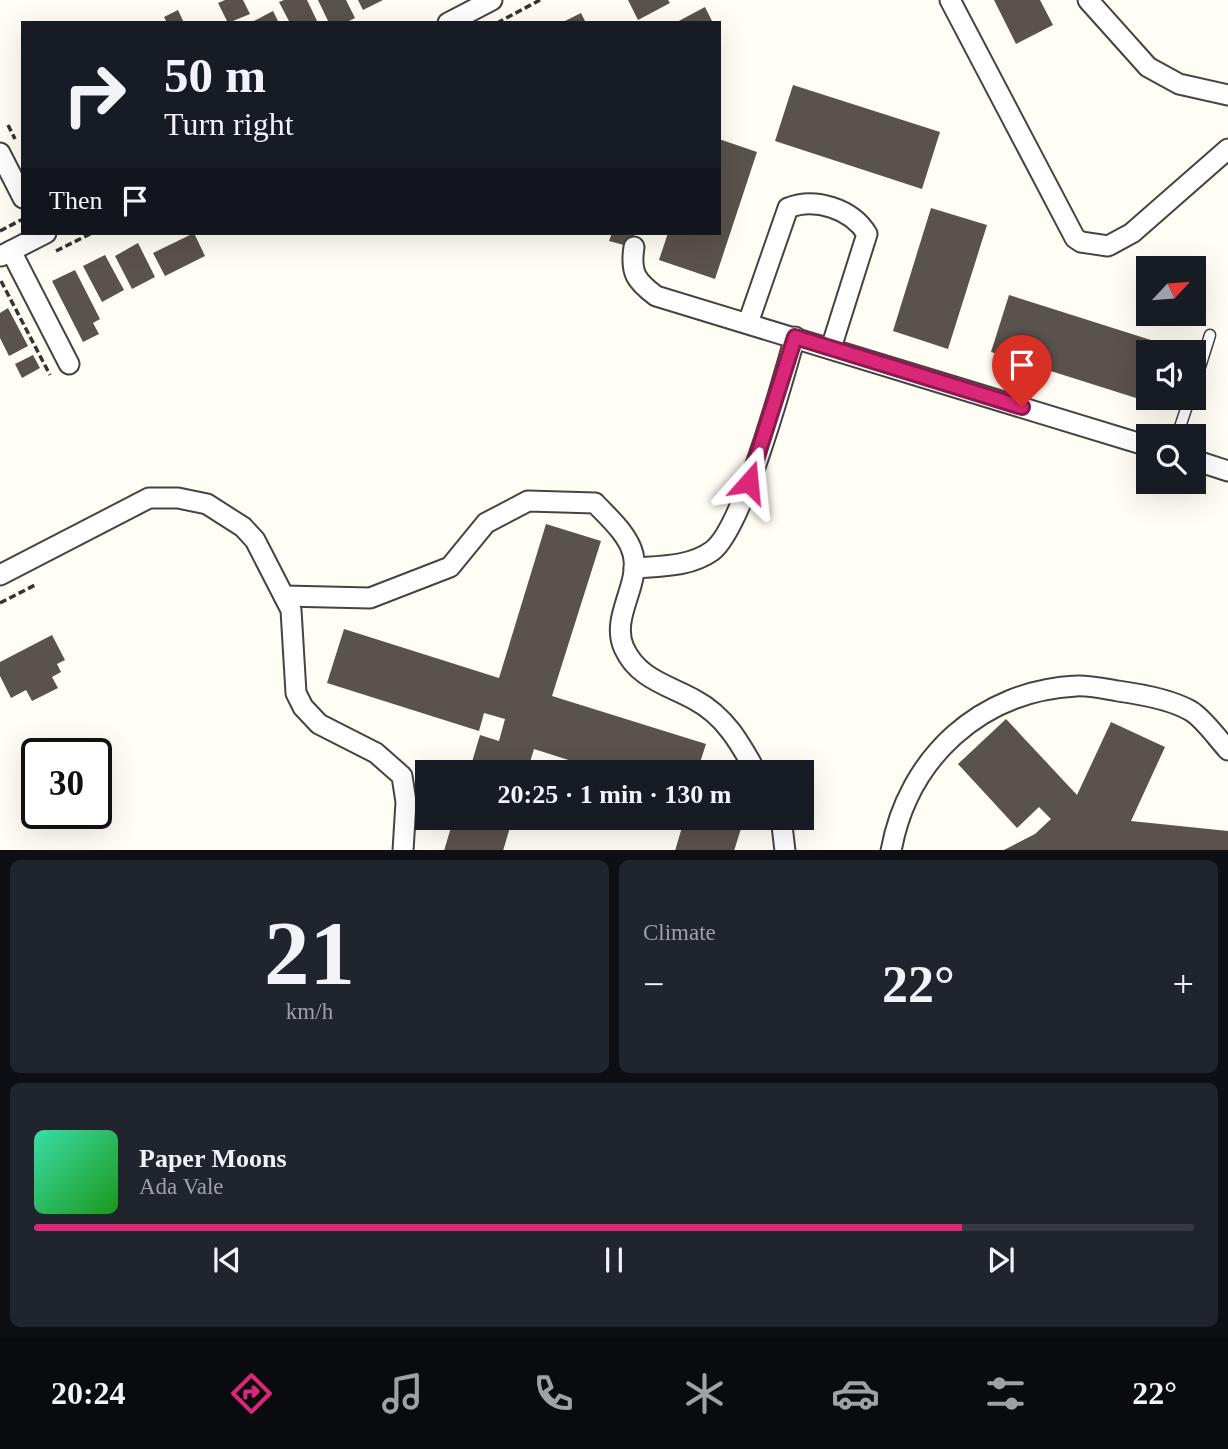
<!DOCTYPE html>
<html lang="en">
<head>
<meta charset="utf-8">
<style>
	body { margin:0; font-family:Georgia,serif; background:#20242c; color:#f1f3f6; height:100vh; display:flex; flex-direction:column; font-size:26px; white-space:nowrap }
	* { box-sizing:border-box; margin:0 }
	p { font-size:23px; color:#9ea1a6 }
	.icon { flex:none; width:38px; height:38px; fill:none; stroke:currentColor; stroke-width:2; stroke-linecap:round; stroke-linejoin:round }
	.map { position:relative; height:850px; overflow:hidden }
	.sheet { display:flex; flex-direction:column; gap:10px; padding:10px; background:#0d0f14; flex:1 }
	.sheet>* { flex:none }
	.banner { position:absolute; left:21px; top:21px; width:700px; height:214px; border-radius:0px; box-shadow:0 7px 28px #0002; background:#171b24; color:#f1f3f6; overflow:hidden }
	.needle { width:46px; rotate:64deg }
	.tools { position:absolute; left:1136px; top:256px; display:grid; gap:14px }
	.tools a { display:grid; place-items:center; width:70px; height:70px; border-radius:0px; background:#171b24; box-shadow:0 7px 28px #0002; font-size:35px }
	.speed { position:absolute; left:21px; top:738px; display:flex; gap:14px; font-size:35px; font-weight:700; text-align:center }
	.speed>* { display:grid; place-content:center; width:91px; height:91px; border-radius:50%; background:#171b24; box-shadow:0 7px 28px #0002; line-height:1 }
	.speed .limit { border:4px solid #111; border-radius:10px; background:#fff; color:#111 }
	.pin { position:absolute; display:grid; place-items:center; width:60px; height:60px; color:#fff; margin:-72px -30px; border-radius:50% 50% 50% 0; rotate:-45deg; box-shadow:0 0 7px #0007 }
	.pin .icon { rotate:45deg }
	.me { position:absolute; width:77px; margin:-38px; rotate:18deg; stroke-linejoin:round; filter:drop-shadow(0 0 5px #0008) }
	.turn { display:flex; align-items:center; gap:24px; height:147px; padding:0 28px; font-size:32px }
	.turn .icon { width:91px; height:91px; stroke-width:2.5 }
	.turn b { display:block; font-size:49px; line-height:60px }
	.then { display:flex; align-items:center; height:66px; padding:0 28px; background:#0003; gap:14px; font-size:26px }
	.big { font-size:52px; font-weight:700; line-height:1.1 }
	.sheet .card { flex:1; display:flex; flex-direction:column; justify-content:center; gap:10px; min-width:0; padding:0 24px; border-radius:10px; background:#20242c }
	.sheet .dial { align-items:center; gap:0 }
	.dial b { font-size:91px; line-height:1 }
	.song { display:flex; align-items:center; gap:21px }
	.cover { width:84px; height:84px; border-radius:10px; background:linear-gradient(135deg,hsl(160 70% 55%),hsl(120 70% 35%)) }
	.played { height:7px; border-radius:4px; background:linear-gradient(90deg,#db2777 80%,#363941 80%) }
	.keys { display:flex; justify-content:space-around; direction:ltr }
	.heat { display:flex; justify-content:space-between; align-items:center; font-size:38px; direction:ltr }
	.sheet .tiles { flex:1; display:grid; gap:10px; grid-template-columns:1fr 1fr }
	.card:last-child { grid-column:span 2 }
	.trip { position:absolute; left:415px; top:760px; width:399px; height:70px; border-radius:0px; background:#171b24; box-shadow:0 7px 28px #0002; font-weight:700; line-height:70px; text-align:center }
	.tab-bar { display:flex; height:112px; justify-content:space-around; align-items:center; background:#090b0e; color:#9ea1a6 }
	.tab-bar .icon { width:49px; height:49px }
	.tab-bar .selected { color:#db2777 }
	.tab-bar b { font-size:32px; color:#f1f3f6 }
	.map>svg:first-child { display:block }
</style>
</head>
<body>
<div class="map">
<svg width="1228" height="851" viewBox="0 0 1228 851">
	<rect width="100%" height="100%" fill="#fffdf4"/>
	<g fill="#5a524c">
		<polygon points="225,0 243,0 250,14 228,23 218,3"/>
		<polygon points="284,0 307,0 318,23 290,23 279,2"/>
		<polygon points="318,0 346,0 355,18 345,23 329,23"/>
		<polygon points="358,0 383,0 363,10"/>
		<polygon points="628,0 668,0 670,3 638,20"/>
		<polygon points="994,0 1040,0 1053,25 1016,44"/>
		<polygon points="705,7 713,23 675,23"/>
		<polygon points="178,10 184,23 167,23 164,17"/>
		<polygon points="273,11 279,23 250,23"/>
		<polygon points="581,13 586,23 561,23"/>
		<polygon points="793,85 940,132 922,189 775,141"/>
		<polygon points="719,139 757,152 715,279 659,260 668,233 719,233"/>
		<polygon points="931,208 987,225 948,349 893,331"/>
		<polygon points="194,233 205,256 165,276 153,253"/>
		<polygon points="612,233 635,233 631,247 609,241"/>
		<polygon points="138,243 155,277 132,289 115,256"/>
		<polygon points="105,255 124,290 102,302 83,266"/>
		<polygon points="75,270 100,319 93,323 99,334 83,342 52,281"/>
		<polygon points="1009,295 1154,341 1136,398 991,352"/>
		<polygon points="8,308 28,346 9,356 0,338 0,313"/>
		<polygon points="33,355 40,368 22,378 15,364"/>
		<polygon points="546,524 601,541 552,696 706,744 697,772 606,772 534,749 527,772 469,772 480,735 499,741 505,719 484,713 479,731 327,683 344,629 499,678"/>
		<polygon points="52,635 65,660 57,664 61,672 52,677 58,688 32,701 26,690 11,698 0,676 0,662"/>
		<polygon points="1006,719 1077,795 1111,722 1165,747 1131,821 1228,831 1228,851 1002,851 1035,834 1051,819 1039,807 1017,828 958,764"/>
		<polygon points="454,817 513,817 503,851 444,851"/>
		<polygon points="685,817 744,819 734,851 675,851"/>
	</g>
	<g fill="none" stroke-linecap="round" stroke-linejoin="round">
		<g stroke="#444" stroke-width="13">
			<g id="service">
				<polyline points="1194,386 1210,335"/>
				<polyline points="1177,436 1190,397"/>
			</g>
		</g>
		<g stroke="#444" stroke-width="23">
			<g id="minor">
				<polyline points="950,0 1075,238 1081,242 1108,246 1132,233 1228,149"/>
				<polyline points="1088,0 1148,67 1179,84 1228,95"/>
				<polyline points="448,23 492,0"/>
				<polyline points="0,153 23,198"/>
				<path d="M634 247C630 273 636 281 656 296L1148 446"/>
				<polyline points="11,251 69,364"/>
				<polyline points="1,256 46,233"/>
				<path d="M748 323 788 208C815 197 852 209 867 234L831 348"/>
				<polyline points="1194,460 1228,471"/>
				<path d="M634 568C660 566 690 567 712 551 742 529 783 380 795 337"/>
				<polyline points="0,575 149,498 178,498 207,504 243,527 255,540 291,610 296,693 303,707 319,724 376,753 402,776 406,802 403,851"/>
				<path d="M284 596 370 598 450 567 486 523 528 501 595 503C608 517 628 534 633 554 641 585 610 617 624 648 638 679 668 685 695 700 725 716 740 743 756 772"/>
				<polyline points="781,817 785,851"/>
				<path d="M891 851C908 757 981 691 1076 686 1089 685 1105 689 1118 691 1140 694 1172 700 1191 711 1204 719 1217 738 1228 750"/>
			</g>
		</g>
		<g stroke="#333" stroke-width="3.5" stroke-dasharray="7 3.5" stroke-linecap="butt">
			<polyline points="497,23 540,0"/>
			<polyline points="8,125 15,139"/>
			<polyline points="0,231 23,219"/>
			<polyline points="56,251 92,233"/>
			<polyline points="1,281 50,375"/>
			<polyline points="0,603 37,584"/>
		</g>
		<use href="#service" stroke="#fff" stroke-width="10"/>
		<use href="#minor" stroke="#fff" stroke-width="19"/>
	</g>
	<g fill="none" stroke-linecap="round" stroke-linejoin="round">
		<g stroke="#8e194d" stroke-width="18">
			<polyline id="route" points="749,482 795,337 1022,407"/>
		</g>
		<use href="#route" stroke="#db2777" stroke-width="12"/>
	</g>
</svg>
<div class="tools">
<a><svg class="needle" viewBox="-14 -14 28 28"><path d="M0-13l5 13h-10z" fill="#e53935"/><path d="M0 13l5-13h-10z" fill="#9ea1a6"/></svg></a>
<a><svg class="icon" aria-label="sound" viewBox="0 0 24 24"><path d="M4 9h4l5-4v14l-5-4H4zM17 9q2 3 0 6"/></svg></a>
<a><svg class="icon" aria-label="search" viewBox="0 0 24 24"><circle cx="10" cy="10" r="6"/><path d="M15 15l6 6"/></svg></a>
</div>
<div class="speed"><div class="limit">30</div></div>
<div class="pin" style="left:1022px;top:407px;background:#d93025"><svg class="icon" aria-label="arrive" viewBox="0 0 24 24"><path d="M6 21V4h12l-3 4 3 4H6"/></svg></div>
<svg class="me" style="left:749px;top:482px" viewBox="-20 -20 40 40"><path d="M0-17L14 15 0 8-14 15z" fill="#db2777" stroke="#fff" stroke-width="4"/></svg>
<div class="trip">20:25 · 1 min · 130 m</div>
<div class="banner">
<div class="turn"><svg class="icon" aria-label="right" viewBox="0 0 24 24"><path d="M7 20v-9h11M14 6l5 5-5 5"/></svg><div><b>50 m</b>Turn right</div></div>
<div class="then">Then<svg class="icon" aria-label="arrive" viewBox="0 0 24 24"><path d="M6 21V4h12l-3 4 3 4H6"/></svg></div>
</div>
</div>
<section class="sheet">
<div class="tiles">
<div class="card dial"><b>21</b><p>km/h</p></div>
<div class="card"><p>Climate</p>
<div class="heat"><a>−</a><b class="big">22°</b><a>+</a></div>
</div>
<div class="card">
<div class="song"><i class="cover"></i><div><b>Paper Moons</b><p>Ada Vale</p></div></div>
<div class="played"></div>
<div class="keys"><svg class="icon" aria-label="previous" viewBox="0 0 24 24"><path d="M18 5L8 12l10 7zM5 5v14"/></svg><svg class="icon" aria-label="pause" viewBox="0 0 24 24"><path d="M8 5v14M16 5v14"/></svg><svg class="icon" aria-label="next" viewBox="0 0 24 24"><path d="M6 5l10 7-10 7zM19 5v14"/></svg></div>
</div>
</div>
</section>
<nav class="tab-bar">
<b>20:24</b>
<svg class="icon selected" aria-label="directions" viewBox="0 0 24 24"><path d="M12 3l9 9-9 9-9-9zM9 14v-3h6M13 9l2 2-2 2"/></svg>
<svg class="icon" aria-label="music" viewBox="0 0 24 24"><path d="M9 18V5l10-2v13"/><circle cx="6" cy="18" r="3"/><circle cx="16" cy="16" r="3"/></svg>
<svg class="icon" aria-label="phone" viewBox="0 0 24 24"><path d="M5 4h4l2 5-3 2q2 4 5 5l2-3 5 2v4C11 20 4 13 5 4z"/></svg>
<svg class="icon" aria-label="climate" viewBox="0 0 24 24"><path d="M12 3v18M4 7l16 10M4 17L20 7"/></svg>
<svg class="icon" aria-label="car" viewBox="0 0 24 24"><path d="M5 17H2v-5l4-1 3-4h7l3 4 3 1v5h-3M9 17h6M6 11h13"/><circle cx="7" cy="17" r="2"/><circle cx="17" cy="17" r="2"/></svg>
<svg class="icon" aria-label="filters" viewBox="0 0 24 24"><path d="M4 7h16M4 17h16"/><circle cx="9" cy="7" r="2"/><circle cx="15" cy="17" r="2"/></svg>
<b>22°</b>
</nav>
</body>
</html>
